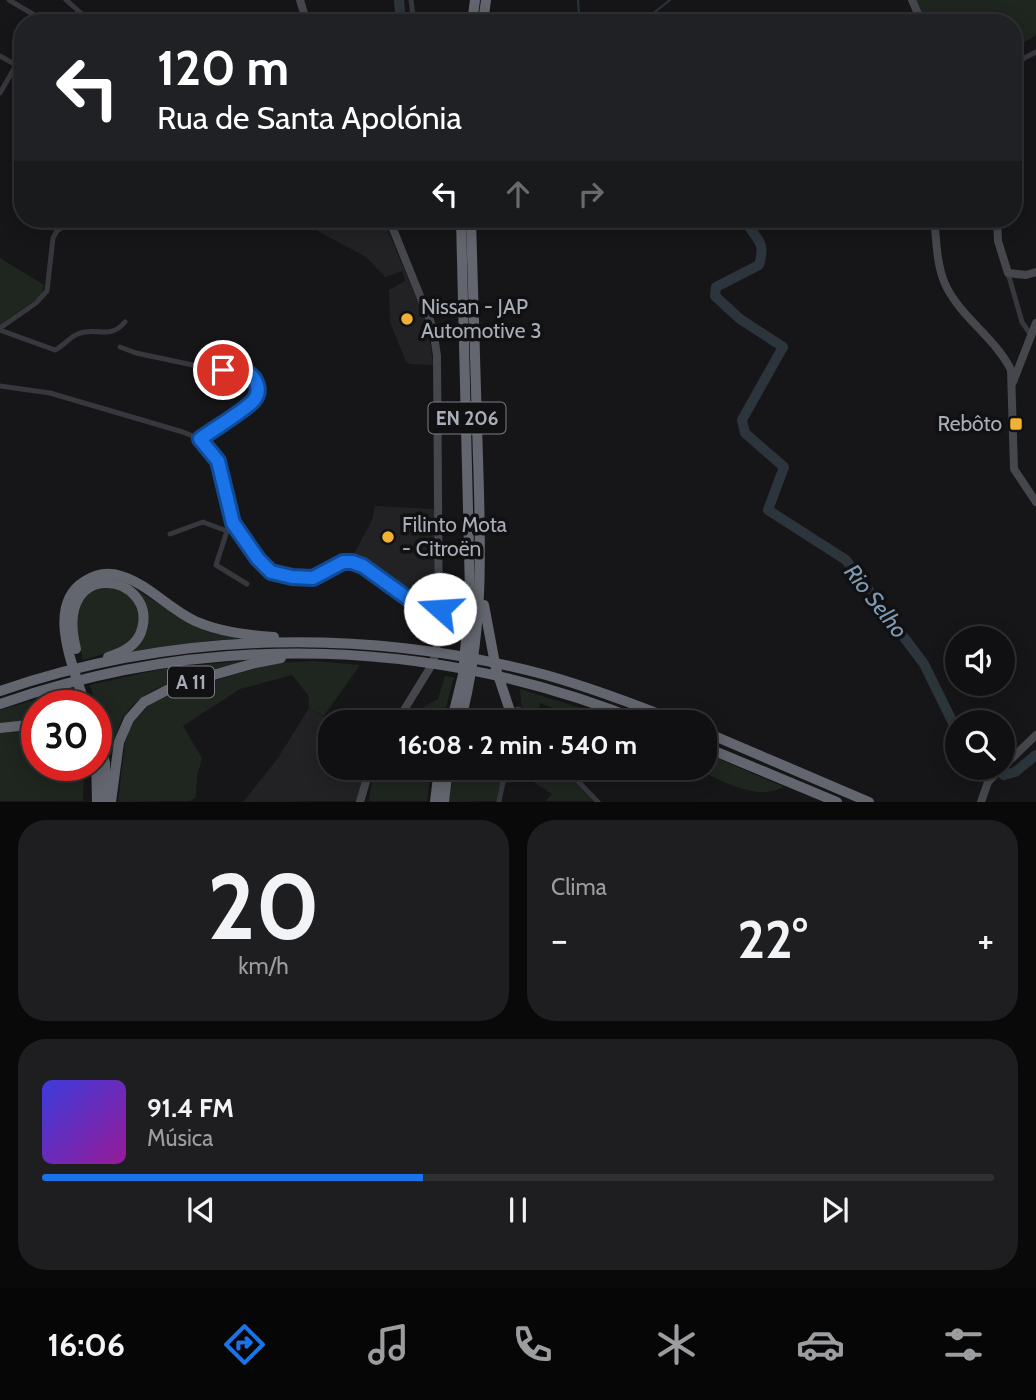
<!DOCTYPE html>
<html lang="pt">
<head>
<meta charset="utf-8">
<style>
	body { margin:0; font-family:Cabin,sans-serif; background:#1e1e20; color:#f1f3f6; height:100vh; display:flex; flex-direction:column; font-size:26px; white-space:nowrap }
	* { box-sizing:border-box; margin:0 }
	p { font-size:23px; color:#9c9d9f }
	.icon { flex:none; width:38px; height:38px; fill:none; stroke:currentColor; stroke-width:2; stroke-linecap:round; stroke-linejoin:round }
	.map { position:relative; height:802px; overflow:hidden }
	.sheet { display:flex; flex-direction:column; gap:18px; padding:18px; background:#09090a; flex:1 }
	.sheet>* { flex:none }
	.guide { position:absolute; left:14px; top:14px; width:1008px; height:214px; border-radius:28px; box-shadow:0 4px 18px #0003,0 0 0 2px #303032; background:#202124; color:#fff; overflow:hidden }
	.controls { position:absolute; left:945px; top:626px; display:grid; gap:14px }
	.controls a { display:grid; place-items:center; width:70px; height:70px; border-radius:50%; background:#101012; box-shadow:0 4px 18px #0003,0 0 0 2px #303032; font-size:35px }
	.speed { position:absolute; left:21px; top:690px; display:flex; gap:14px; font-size:35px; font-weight:700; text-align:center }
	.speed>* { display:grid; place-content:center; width:91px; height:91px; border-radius:50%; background:#101012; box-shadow:0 4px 18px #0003,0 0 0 2px #303032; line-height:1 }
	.speed .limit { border:10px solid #d22; background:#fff; color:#111 }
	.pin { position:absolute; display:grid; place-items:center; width:60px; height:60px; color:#fff; margin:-30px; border:4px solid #fff; border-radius:50%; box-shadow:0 2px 7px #0007 }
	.me { position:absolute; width:77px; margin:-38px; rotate:289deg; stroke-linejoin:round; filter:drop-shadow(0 0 5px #0008) }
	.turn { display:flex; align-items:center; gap:24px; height:147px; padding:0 28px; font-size:32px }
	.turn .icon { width:91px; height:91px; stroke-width:2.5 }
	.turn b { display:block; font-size:49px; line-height:60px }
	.lanes { display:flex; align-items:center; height:66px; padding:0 28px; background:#0003; justify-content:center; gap:35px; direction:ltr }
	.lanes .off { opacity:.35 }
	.big { font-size:52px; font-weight:700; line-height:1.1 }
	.sheet .tile { flex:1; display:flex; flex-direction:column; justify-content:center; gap:10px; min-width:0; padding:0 24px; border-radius:28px; background:#1e1e20 }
	.sheet .dial { align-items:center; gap:0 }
	.dial b { font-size:91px; line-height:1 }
	.song { display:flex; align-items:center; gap:21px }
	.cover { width:84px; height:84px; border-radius:10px; background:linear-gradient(135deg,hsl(240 70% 55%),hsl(300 70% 35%)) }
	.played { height:7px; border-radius:4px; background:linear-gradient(90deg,#1a73e8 40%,#303032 40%) }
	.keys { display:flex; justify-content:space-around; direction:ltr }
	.heat { display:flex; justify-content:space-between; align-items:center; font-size:38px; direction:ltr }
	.sheet .tiles { flex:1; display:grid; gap:18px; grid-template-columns:1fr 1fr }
	.tile:last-child { grid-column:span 2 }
	.trip { position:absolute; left:318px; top:710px; width:399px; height:70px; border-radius:28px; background:#101012; box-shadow:0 4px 18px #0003,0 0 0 2px #303032; font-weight:700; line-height:70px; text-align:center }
	.menu { display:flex; height:112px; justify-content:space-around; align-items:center; background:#060607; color:#9c9d9f }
	.menu .icon { width:49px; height:49px }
	.menu .on { color:#1a73e8 }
	.menu b { font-size:32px; color:#f1f3f6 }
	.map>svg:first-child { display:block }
</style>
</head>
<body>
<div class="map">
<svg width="1036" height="802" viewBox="0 0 1036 802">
	<rect width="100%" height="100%" fill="#161618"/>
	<g fill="#222225">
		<polygon points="316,219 383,219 428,326 433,365 410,364 406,362 390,322 389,290 405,281 402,271 385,277 366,257 312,228"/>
		<polygon points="375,506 435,509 435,599 431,603 426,604 415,600 355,560 353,556 372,520"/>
		<polygon points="309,708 335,723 331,723 331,768 367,768 359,801 243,802 278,758"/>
	</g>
	<g fill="#1e261f">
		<polygon points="914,0 1036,0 1036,35 1013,49 1013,23 924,23"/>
		<polygon points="0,258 44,285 42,295 0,325"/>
		<polygon points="128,584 175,615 243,638 207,641 132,652 147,624"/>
		<polygon points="116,587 133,598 140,617 136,634 120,649 83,660 75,623 84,595 91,590"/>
		<path d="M253 660C212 671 148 679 124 716 116 729 116 746 110 757L90 685 166 668Z"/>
		<polygon points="313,661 360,665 324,716 309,708 308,695 292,675 240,689 183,726 202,758 197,777 196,797 190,801 118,802 125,740 132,723 151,703 178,692 273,663"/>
		<polygon points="445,676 454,677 442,723 399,723 402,719 438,699"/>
		<polygon points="73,689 78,705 37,705 37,720 0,724 0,710"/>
		<polygon points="520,689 594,712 596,716 602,715 624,723 591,723 540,703 537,717 526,714 521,704"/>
		<polygon points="37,729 37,765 84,765 83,801 0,801 0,733"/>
		<path d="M705 753 784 787C756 802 721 780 694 768H705Z"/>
		<polygon points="376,768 431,768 427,801 369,801 372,778"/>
		<polygon points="454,768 505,768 498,801 449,802"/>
		<polygon points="508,768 561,768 593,801 546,801 552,794 529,779 505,783"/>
	</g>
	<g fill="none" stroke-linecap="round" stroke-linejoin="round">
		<g stroke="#2c353c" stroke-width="2">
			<polyline points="575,23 579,14 578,0"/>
			<polyline points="641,23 670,0"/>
		</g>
		<g stroke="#2c353c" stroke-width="10">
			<polyline points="399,0 401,23"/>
			<path d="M746 219C754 242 767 237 759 265L716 287 715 296 740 319 783 347 742 420 745 433 784 467 768 510 846 560 924 664 957 731"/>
			<polyline points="995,768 1004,775 1015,772 1036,755"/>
		</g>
		<g stroke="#37383d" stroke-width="5">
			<polyline points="9,0 48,23"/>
			<polyline points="66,0 92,23"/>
			<polyline points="411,0 414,23"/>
			<polyline points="62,23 85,16"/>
			<polyline points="0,56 16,65"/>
			<polyline points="1013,64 1036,52"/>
			<polyline points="0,93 23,53"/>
			<polyline points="1008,273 1022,322 1031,335"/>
			<polyline points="0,328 36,303 47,291 53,238 57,231 74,219"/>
			<path d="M0 330 55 350C63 347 69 337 78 334 96 326 109 341 125 322"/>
			<polyline points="120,347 136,353 207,368 246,372 255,380 258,387 254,400 200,439"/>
			<polyline points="0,386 50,393 183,432 200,439 218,461 232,523 259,559 271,572 292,577 313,577 343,562 352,562 363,566 410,600 428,609 440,609"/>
			<polyline points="234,526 227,531 216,565 247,584"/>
			<polyline points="170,534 203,522 227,531"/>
			<polyline points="510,711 519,709 525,717"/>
			<polyline points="510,711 521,723"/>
			<polyline points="510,711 508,716 512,723"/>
			<polyline points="525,717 538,723"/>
			<polyline points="565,768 598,802"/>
			<polyline points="499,801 506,768"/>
		</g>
		<g stroke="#45474d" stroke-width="8">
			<polyline points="300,0 307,23"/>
			<polyline points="912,0 922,23"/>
			<polyline points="389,219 433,328 437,356 439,637 433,663 396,723"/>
			<path d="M934 219C937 242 936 267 947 288 963 319 996 339 1011 370L1014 469 1036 502"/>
			<polyline points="997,219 998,241 1008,273 1026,275 1036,272"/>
			<polyline points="1013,382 1036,323"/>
			<polyline points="1003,767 1036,735"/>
			<polyline points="360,802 370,768"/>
			<polyline points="981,802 988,782 1001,768"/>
		</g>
		<g stroke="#63666e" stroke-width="10">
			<polyline points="472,23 475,0"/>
			<polyline points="483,23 486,0"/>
			<polyline points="484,605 496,669 510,711"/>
			<path d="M76 649C52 554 161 574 141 632 136 646 122 653 108 657"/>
			<path d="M0 691C174 631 368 627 546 675 592 688 637 705 682 723"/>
			<path d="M0 704C213 630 438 638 646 723"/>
			<path d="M85 705C75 669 44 606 85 581 96 574 109 572 121 576 148 584 169 609 195 621 220 632 247 635 274 637"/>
			<polyline points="96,722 105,763 106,799"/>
			<polyline points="451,723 463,675 470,592 461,219"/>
			<path d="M460 723C484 632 481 551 478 458 476 379 473 299 471 219"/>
			<polyline points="0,728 37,724"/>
			<polyline points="705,732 869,802"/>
			<polyline points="705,747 837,802"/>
			<polyline points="96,755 97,802"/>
			<polyline points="111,802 119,742 129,719 144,702 175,686 255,663 281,658"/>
			<polyline points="435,802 439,768"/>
			<polyline points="444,802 448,768"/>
		</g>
	</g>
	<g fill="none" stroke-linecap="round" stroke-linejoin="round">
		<g stroke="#114b97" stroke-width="18">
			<path id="route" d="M223 370C230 371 239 370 245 372 256 376 262 390 254 400 246 410 212 430 200 439L218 461 233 523 258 559 271 572 292 577 313 578 343 562H352L363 566 410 600 428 609H440"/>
		</g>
		<use href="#route" stroke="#1a73e8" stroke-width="12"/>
	</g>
	<g fill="#f2b134" stroke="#111113" stroke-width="2.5">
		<circle cx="407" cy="319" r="7"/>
		<rect x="1009" y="417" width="14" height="14" rx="3.5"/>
		<circle cx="388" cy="537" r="7"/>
	</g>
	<g text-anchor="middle" stroke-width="7" stroke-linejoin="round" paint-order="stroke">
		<g fill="#111113" stroke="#7b7e86" stroke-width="2">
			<rect x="428.5" y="402.5" width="77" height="31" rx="5"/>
			<rect x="168" y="666.5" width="46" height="31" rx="5"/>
		</g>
		<g font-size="19" font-weight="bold" fill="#a8adb8">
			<text x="467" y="425">EN 206</text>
			<text x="191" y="689">A 11</text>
		</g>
		<g font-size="21" fill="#a8adb8" stroke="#111113" text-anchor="start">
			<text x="421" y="314">Nissan - JAP<tspan x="421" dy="24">Automotive 3</tspan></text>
			<text x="1002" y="431" text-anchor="end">Rebôto</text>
			<text x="402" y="532">Filinto Mota<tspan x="402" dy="24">- Citroën</tspan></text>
		</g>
		<g font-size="23" font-style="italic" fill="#7f9bb3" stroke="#111113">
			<text transform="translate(876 601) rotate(52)" y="8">Rio Selho</text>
		</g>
	</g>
</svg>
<div class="controls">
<a><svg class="icon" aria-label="sound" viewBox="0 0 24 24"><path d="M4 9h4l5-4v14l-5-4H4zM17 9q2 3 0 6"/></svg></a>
<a><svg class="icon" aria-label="search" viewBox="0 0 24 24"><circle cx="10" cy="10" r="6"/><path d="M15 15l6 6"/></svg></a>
</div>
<div class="speed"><div class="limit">30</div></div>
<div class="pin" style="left:223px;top:370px;background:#d93025"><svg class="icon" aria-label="arrive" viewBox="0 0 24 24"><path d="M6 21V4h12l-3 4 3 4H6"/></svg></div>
<svg class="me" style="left:440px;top:609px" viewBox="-20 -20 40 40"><circle r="19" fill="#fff"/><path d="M0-13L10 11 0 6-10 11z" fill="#1a73e8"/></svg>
<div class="trip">16:08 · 2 min · 540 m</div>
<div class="guide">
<div class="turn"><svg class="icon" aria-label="left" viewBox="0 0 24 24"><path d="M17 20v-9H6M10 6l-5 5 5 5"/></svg><div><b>120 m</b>Rua de Santa Apolónia</div></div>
<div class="lanes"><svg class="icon" aria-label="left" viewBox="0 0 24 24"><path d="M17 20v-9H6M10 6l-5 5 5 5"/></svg><svg class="icon off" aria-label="ahead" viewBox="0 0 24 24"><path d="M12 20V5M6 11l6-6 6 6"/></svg><svg class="icon off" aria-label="right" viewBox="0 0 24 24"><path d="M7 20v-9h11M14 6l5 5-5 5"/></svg></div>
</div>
</div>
<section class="sheet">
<div class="tiles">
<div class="tile dial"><b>20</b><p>km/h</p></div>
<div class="tile"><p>Clima</p>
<div class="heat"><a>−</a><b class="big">22°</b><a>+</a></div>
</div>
<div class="tile">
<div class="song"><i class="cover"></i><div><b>91.4 FM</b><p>Música</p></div></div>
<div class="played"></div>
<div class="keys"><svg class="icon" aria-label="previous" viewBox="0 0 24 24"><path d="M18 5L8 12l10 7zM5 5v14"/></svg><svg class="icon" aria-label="pause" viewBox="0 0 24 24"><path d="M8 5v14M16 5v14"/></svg><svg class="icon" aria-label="next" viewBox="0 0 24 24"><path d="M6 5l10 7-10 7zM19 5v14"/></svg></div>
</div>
</div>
</section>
<nav class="menu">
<b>16:06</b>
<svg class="icon on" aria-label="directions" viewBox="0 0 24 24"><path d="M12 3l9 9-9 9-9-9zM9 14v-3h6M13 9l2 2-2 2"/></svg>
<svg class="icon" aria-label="music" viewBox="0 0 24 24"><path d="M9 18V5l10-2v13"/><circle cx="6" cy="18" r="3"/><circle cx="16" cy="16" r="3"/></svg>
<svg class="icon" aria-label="phone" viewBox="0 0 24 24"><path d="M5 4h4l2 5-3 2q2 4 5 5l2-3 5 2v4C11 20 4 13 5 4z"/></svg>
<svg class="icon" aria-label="climate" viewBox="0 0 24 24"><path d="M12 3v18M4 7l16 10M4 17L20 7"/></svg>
<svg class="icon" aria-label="car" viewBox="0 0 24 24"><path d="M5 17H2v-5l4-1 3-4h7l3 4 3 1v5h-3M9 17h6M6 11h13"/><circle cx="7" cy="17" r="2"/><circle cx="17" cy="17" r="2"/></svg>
<svg class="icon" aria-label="filters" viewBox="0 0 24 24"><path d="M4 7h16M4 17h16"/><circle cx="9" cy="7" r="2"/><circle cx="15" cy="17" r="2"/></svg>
</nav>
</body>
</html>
